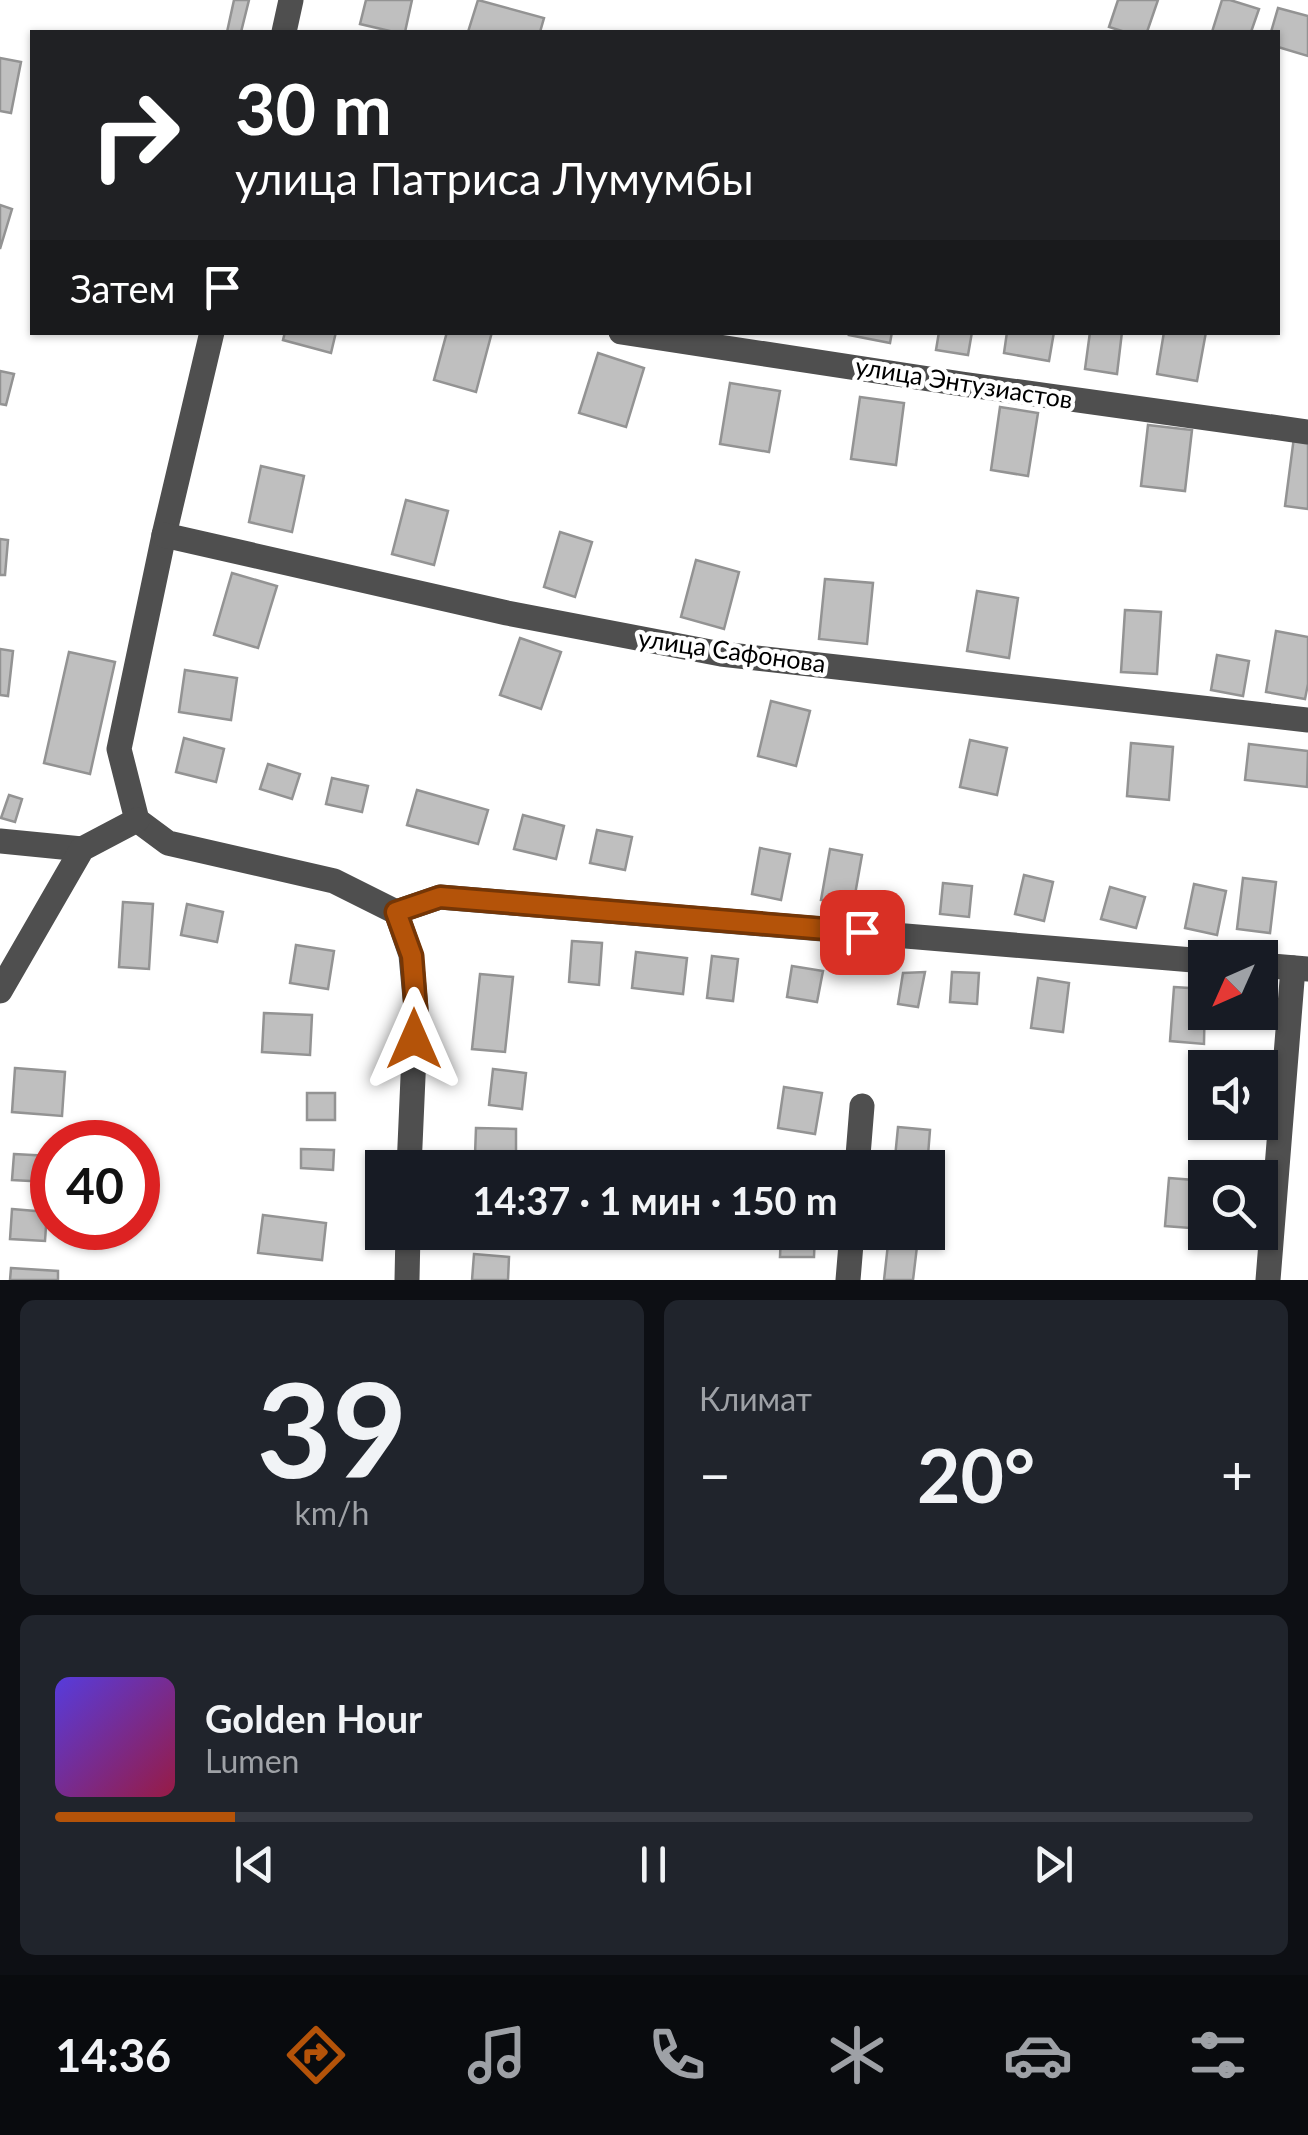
<!DOCTYPE html>
<html lang="ru">
<head>
<meta charset="utf-8">
<style>
	body { margin:0; font-family:Lato,sans-serif; background:#20242c; color:#f1f3f6; height:100vh; display:flex; flex-direction:column; font-size:38px; white-space:nowrap }
	* { box-sizing:border-box; margin:0 }
	p { font-size:32px; color:#9ea1a6 }
	.icon { flex:none; width:55px; height:55px; fill:none; stroke:currentColor; stroke-width:2; stroke-linecap:round; stroke-linejoin:round }
	.map { position:relative; height:1280px; overflow:hidden }
	.details { display:flex; flex-direction:column; gap:20px; padding:20px; background:#0d0f14; flex:1 }
	.details>* { flex:none }
	.hud { position:absolute; left:30px; top:30px; width:1250px; height:305px; border-radius:0px; box-shadow:0 2px 8px #0004; background:#202124; color:#fff; overflow:hidden }
	.needle { width:65px; rotate:225deg }
	.buttons { position:absolute; left:1188px; top:940px; display:grid; gap:20px }
	.buttons a { display:grid; place-items:center; width:90px; height:90px; border-radius:0px; background:#171b24; box-shadow:0 2px 8px #0004; font-size:50px }
	.speed { position:absolute; left:30px; top:1120px; display:flex; gap:20px; font-size:50px; font-weight:700; text-align:center }
	.speed>* { display:grid; place-content:center; width:130px; height:130px; border-radius:50%; background:#171b24; box-shadow:0 2px 8px #0004; line-height:1 }
	.speed .limit { border:15px solid #d22; background:#fff; color:#111 }
	.pin { position:absolute; display:grid; place-items:center; width:85px; height:85px; color:#fff; margin:-42px; border-radius:20px; box-shadow:0 5px 15px #0006 }
	.me { position:absolute; width:110px; margin:-55px; rotate:0deg; stroke-linejoin:round; filter:drop-shadow(0 0 8px #0008) }
	.turn { display:flex; align-items:center; gap:35px; height:210px; padding:0 40px; font-size:45px }
	.turn .icon { width:130px; height:130px; stroke-width:2.5 }
	.turn b { display:block; font-size:70px; line-height:85px }
	.then { display:flex; align-items:center; height:95px; padding:0 40px; background:#0003; gap:20px; font-size:38px }
	.big { font-size:75px; font-weight:700; line-height:1.1 }
	.details .card { flex:1; display:flex; flex-direction:column; justify-content:center; gap:15px; min-width:0; padding:0 35px; border-radius:15px; background:#20242c }
	.details .dial { align-items:center; gap:0 }
	.dial b { font-size:130px; line-height:1 }
	.song { display:flex; align-items:center; gap:30px }
	.cover { width:120px; height:120px; border-radius:15px; background:linear-gradient(135deg,hsl(250 70% 55%),hsl(340 70% 35%)) }
	.played { height:10px; border-radius:5px; background:linear-gradient(90deg,#b45309 15%,#363941 15%) }
	.keys { display:flex; justify-content:space-around; direction:ltr }
	.heat { display:flex; justify-content:space-between; align-items:center; font-size:55px; direction:ltr }
	.details .tiles { flex:1; display:grid; gap:20px; grid-template-columns:1fr 1fr }
	.card:last-child { grid-column:span 2 }
	.trip { position:absolute; left:365px; top:1150px; width:580px; height:100px; border-radius:0px; background:#171b24; box-shadow:0 2px 8px #0004; font-weight:700; line-height:100px; text-align:center }
	.tabs { display:flex; height:160px; justify-content:space-around; align-items:center; background:#090b0e; color:#9ea1a6 }
	.tabs .icon { width:70px; height:70px }
	.tabs .active { color:#b45309 }
	.tabs b { font-size:45px; color:#f1f3f6 }
	.map>svg:first-child { display:block }
</style>
</head>
<body>
<div class="map">
<svg width="1308" height="1280" viewBox="0 0 1308 1280">
	<rect width="100%" height="100%" fill="#fff"/>
	<g fill="#bfbfbf" stroke="#939393" stroke-width="2.5">
		<polygon points="234,0 249,0 241,32 227,32"/>
		<polygon points="366,0 412,0 405,32 394,32 360,24"/>
		<polygon points="478,0 544,18 540,32 468,32"/>
		<polygon points="1118,0 1158,0 1147,32 1125,32 1109,27"/>
		<polygon points="1222,0 1230,0 1259,9 1251,32 1212,32"/>
		<polygon points="1278,8 1308,16 1308,56 1278,47 1278,32 1271,32"/>
		<polygon points="0,58 21,62 11,113 0,111"/>
		<polygon points="0,205 12,209 0,249"/>
		<polygon points="285,332 336,332 331,353 283,340"/>
		<polygon points="447,332 492,332 476,392 434,380"/>
		<polygon points="850,332 892,332 890,343 849,335"/>
		<polygon points="939,332 972,332 968,355 936,350"/>
		<polygon points="1007,332 1054,332 1049,361 1004,353"/>
		<polygon points="1090,332 1122,332 1117,374 1085,369"/>
		<polygon points="1164,332 1206,332 1197,381 1157,374"/>
		<polygon points="598,353 644,368 626,427 579,413"/>
		<polygon points="0,371 14,374 6,405 0,404"/>
		<polygon points="730,383 780,391 769,452 720,444"/>
		<polygon points="860,397 904,403 896,465 851,459"/>
		<polygon points="1000,407 1038,413 1028,476 991,470"/>
		<polygon points="1148,425 1192,430 1185,491 1141,486"/>
		<polygon points="1294,437 1308,439 1308,509 1285,506"/>
		<polygon points="261,466 304,476 292,532 249,522"/>
		<polygon points="406,500 448,511 434,565 392,554"/>
		<polygon points="560,532 592,542 575,597 544,587"/>
		<polygon points="0,539 8,540 5,575 0,575"/>
		<polygon points="696,560 739,572 724,629 681,617"/>
		<polygon points="232,573 277,586 258,648 214,635"/>
		<polygon points="825,579 873,583 867,644 819,639"/>
		<polygon points="977,591 1018,598 1009,658 967,651"/>
		<polygon points="1125,610 1161,612 1157,674 1121,672"/>
		<polygon points="1276,631 1308,637 1308,684 1305,699 1266,692"/>
		<polygon points="520,638 561,652 541,709 500,695"/>
		<polygon points="0,649 13,651 8,696 0,695"/>
		<polygon points="69,652 115,662 90,774 44,763"/>
		<polygon points="1217,655 1249,661 1243,696 1211,690"/>
		<polygon points="185,670 237,678 231,720 179,712"/>
		<polygon points="771,701 810,711 796,766 758,756"/>
		<polygon points="184,738 224,749 216,782 176,772"/>
		<polygon points="970,740 1007,748 997,795 960,787"/>
		<polygon points="1131,743 1173,747 1169,800 1127,796"/>
		<polygon points="1249,744 1308,751 1307,787 1245,780"/>
		<polygon points="268,764 300,774 292,799 260,789"/>
		<polygon points="332,778 368,786 362,812 326,804"/>
		<polygon points="417,790 488,810 478,844 407,825"/>
		<polygon points="9,795 22,799 15,822 1,818"/>
		<polygon points="523,815 564,826 556,859 514,849"/>
		<polygon points="597,830 632,837 625,870 590,863"/>
		<polygon points="760,848 790,854 781,900 752,894"/>
		<polygon points="830,849 862,855 853,906 821,900"/>
		<polygon points="1024,875 1053,882 1044,921 1015,914"/>
		<polygon points="1243,878 1276,882 1270,933 1237,929"/>
		<polygon points="943,883 972,886 969,917 940,914"/>
		<polygon points="1194,884 1226,891 1217,935 1185,928"/>
		<polygon points="1110,887 1145,897 1136,928 1101,919"/>
		<polygon points="123,902 153,904 149,969 119,967"/>
		<polygon points="187,904 223,912 217,942 181,935"/>
		<polygon points="572,941 602,943 599,985 569,982"/>
		<polygon points="296,945 334,951 328,989 290,983"/>
		<polygon points="636,952 687,958 683,994 632,988"/>
		<polygon points="712,956 738,959 733,1001 707,998"/>
		<polygon points="792,966 823,971 817,1002 787,997"/>
		<polygon points="925,972 918,1007 898,1004 903,973"/>
		<polygon points="952,972 979,973 977,1004 950,1002"/>
		<polygon points="480,974 513,977 505,1052 472,1049"/>
		<polygon points="1038,978 1069,983 1063,1032 1031,1028"/>
		<polygon points="1174,987 1205,989 1204,1044 1170,1041"/>
		<polygon points="264,1013 312,1015 310,1055 262,1052"/>
		<polygon points="15,1068 65,1072 62,1116 12,1112"/>
		<polygon points="493,1069 526,1073 522,1109 489,1105"/>
		<polygon points="784,1087 822,1093 815,1134 778,1128"/>
		<rect x="307" y="1093" width="28" height="27"/>
		<polygon points="898,1127 930,1130 927,1168 894,1168"/>
		<polygon points="476,1128 516,1129 516,1156 475,1155"/>
		<polygon points="301,1149 334,1150 333,1170 301,1168"/>
		<polygon points="774,1153 814,1157 813,1168 773,1168"/>
		<polygon points="14,1154 50,1156 49,1182 12,1180"/>
		<polygon points="1169,1178 1194,1180 1190,1228 1165,1226"/>
		<polygon points="12,1209 47,1212 45,1241 10,1239"/>
		<polygon points="263,1215 326,1223 322,1260 258,1253"/>
		<polygon points="781,1232 815,1232 814,1257 780,1257"/>
		<polygon points="889,1235 918,1238 913,1280 884,1280"/>
		<polygon points="474,1254 509,1257 508,1280 472,1280"/>
		<polygon points="11,1268 58,1271 58,1280 10,1280"/>
	</g>
	<g fill="none" stroke-linecap="round" stroke-linejoin="round">
		<g stroke="#4f4f4f" stroke-width="25">
			<polyline points="284,32 291,0"/>
			<polyline points="212,332 164,535 119,749 137,820 168,843 334,881 396,912"/>
			<polyline points="621,332 962,384 1308,432"/>
			<polyline points="164,535 507,613 721,654 1308,720"/>
			<polyline points="0,841 82,849"/>
			<polyline points="396,912 440,897 1205,961"/>
			<polyline points="396,912 411,955 416,1009 409,1168"/>
			<polyline points="1260,965 1308,969"/>
			<polyline points="0,991 82,849 137,820"/>
			<polyline points="857,1168 862,1106"/>
			<polyline points="407,1280 408,1232"/>
			<polyline points="848,1280 852,1232"/>
			<polyline points="1268,1280 1293,968"/>
		</g>
	</g>
	<g fill="none" stroke-linecap="round" stroke-linejoin="round">
		<g stroke="#753606" stroke-width="25">
			<polyline id="route" points="414,1039 416,1009 412,956 396,912 440,897 862,932"/>
		</g>
		<use href="#route" stroke="#b45309" stroke-width="18"/>
	</g>
	<g text-anchor="middle" stroke-width="9" stroke-linejoin="round" paint-order="stroke">
		<g font-size="25" fill="#000" stroke="#fff">
			<text transform="translate(964 383) rotate(9)" y="9">улица Энтузиастов</text>
			<text transform="translate(732 651) rotate(8)" y="9">улица Сафонова</text>
		</g>
	</g>
</svg>
<div class="buttons">
<a><svg class="needle" viewBox="-14 -14 28 28"><path d="M0-13l5 13h-10z" fill="#e53935"/><path d="M0 13l5-13h-10z" fill="#9ea1a6"/></svg></a>
<a><svg class="icon" aria-label="sound" viewBox="0 0 24 24"><path d="M4 9h4l5-4v14l-5-4H4zM17 9q2 3 0 6"/></svg></a>
<a><svg class="icon" aria-label="search" viewBox="0 0 24 24"><circle cx="10" cy="10" r="6"/><path d="M15 15l6 6"/></svg></a>
</div>
<div class="speed"><div class="limit">40</div></div>
<div class="pin" style="left:862px;top:932px;background:#d93025"><svg class="icon" aria-label="arrive" viewBox="0 0 24 24"><path d="M6 21V4h12l-3 4 3 4H6"/></svg></div>
<svg class="me" style="left:414px;top:1039px" viewBox="-20 -20 40 40"><path d="M0-17L14 15 0 8-14 15z" fill="#b45309" stroke="#fff" stroke-width="4"/></svg>
<div class="trip">14:37 · 1 мин · 150 m</div>
<div class="hud">
<div class="turn"><svg class="icon" aria-label="right" viewBox="0 0 24 24"><path d="M7 20v-9h11M14 6l5 5-5 5"/></svg><div><b>30 m</b>улица Патриса Лумумбы</div></div>
<div class="then">Затем<svg class="icon" aria-label="arrive" viewBox="0 0 24 24"><path d="M6 21V4h12l-3 4 3 4H6"/></svg></div>
</div>
</div>
<section class="details">
<div class="tiles">
<div class="card dial"><b>39</b><p>km/h</p></div>
<div class="card"><p>Климат</p>
<div class="heat"><a>−</a><b class="big">20°</b><a>+</a></div>
</div>
<div class="card">
<div class="song"><i class="cover"></i><div><b>Golden Hour</b><p>Lumen</p></div></div>
<div class="played"></div>
<div class="keys"><svg class="icon" aria-label="previous" viewBox="0 0 24 24"><path d="M18 5L8 12l10 7zM5 5v14"/></svg><svg class="icon" aria-label="pause" viewBox="0 0 24 24"><path d="M8 5v14M16 5v14"/></svg><svg class="icon" aria-label="next" viewBox="0 0 24 24"><path d="M6 5l10 7-10 7zM19 5v14"/></svg></div>
</div>
</div>
</section>
<nav class="tabs">
<b>14:36</b>
<svg class="icon active" aria-label="directions" viewBox="0 0 24 24"><path d="M12 3l9 9-9 9-9-9zM9 14v-3h6M13 9l2 2-2 2"/></svg>
<svg class="icon" aria-label="music" viewBox="0 0 24 24"><path d="M9 18V5l10-2v13"/><circle cx="6" cy="18" r="3"/><circle cx="16" cy="16" r="3"/></svg>
<svg class="icon" aria-label="phone" viewBox="0 0 24 24"><path d="M5 4h4l2 5-3 2q2 4 5 5l2-3 5 2v4C11 20 4 13 5 4z"/></svg>
<svg class="icon" aria-label="climate" viewBox="0 0 24 24"><path d="M12 3v18M4 7l16 10M4 17L20 7"/></svg>
<svg class="icon" aria-label="car" viewBox="0 0 24 24"><path d="M5 17H2v-5l4-1 3-4h7l3 4 3 1v5h-3M9 17h6M6 11h13"/><circle cx="7" cy="17" r="2"/><circle cx="17" cy="17" r="2"/></svg>
<svg class="icon" aria-label="filters" viewBox="0 0 24 24"><path d="M4 7h16M4 17h16"/><circle cx="9" cy="7" r="2"/><circle cx="15" cy="17" r="2"/></svg>
</nav>
</body>
</html>
